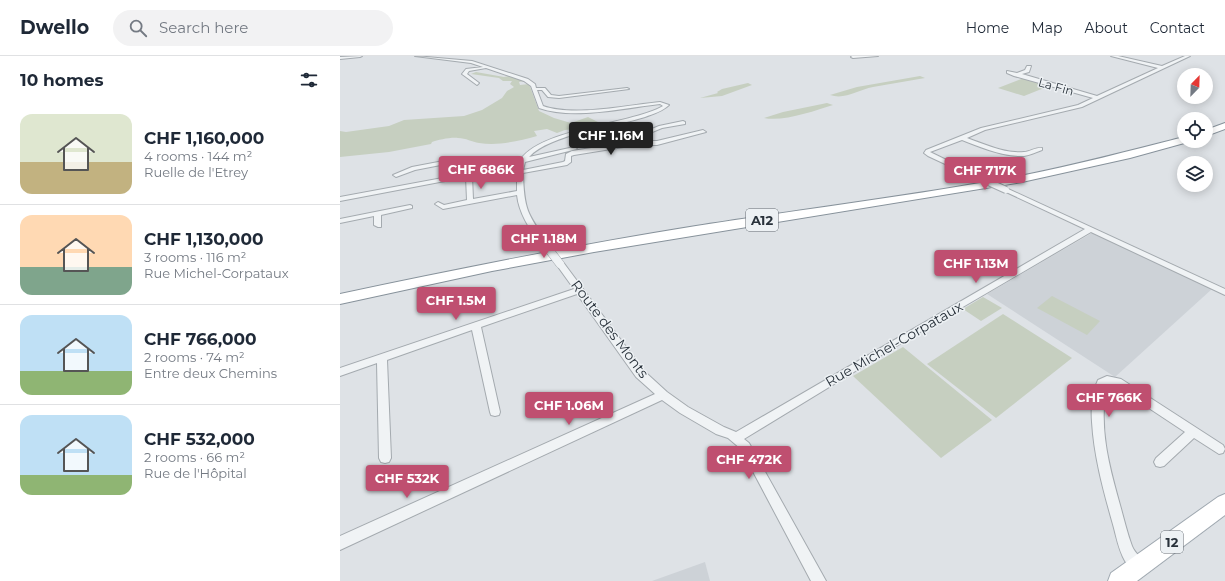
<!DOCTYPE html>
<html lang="en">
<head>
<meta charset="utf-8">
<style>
	body { margin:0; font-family:Montserrat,sans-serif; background:#f2f2f3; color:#1f2937; height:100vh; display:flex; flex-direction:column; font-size:15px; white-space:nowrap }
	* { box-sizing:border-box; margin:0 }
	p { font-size:13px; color:#747a83 }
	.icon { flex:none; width:22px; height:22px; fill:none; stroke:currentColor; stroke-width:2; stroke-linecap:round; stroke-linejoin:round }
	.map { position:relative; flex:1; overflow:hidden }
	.details { display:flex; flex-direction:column; background:#fff; width:340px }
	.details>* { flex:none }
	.needle { width:26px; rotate:23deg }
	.tools { position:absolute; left:837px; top:12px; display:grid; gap:8px }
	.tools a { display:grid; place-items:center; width:36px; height:36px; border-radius:50%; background:#fff; box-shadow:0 2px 10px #0003; font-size:20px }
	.price { position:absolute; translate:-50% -34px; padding:0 9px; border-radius:4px; background:#bf4f70; color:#fff; font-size:13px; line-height:26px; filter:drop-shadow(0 1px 2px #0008) }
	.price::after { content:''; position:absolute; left:50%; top:24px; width:12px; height:9px; margin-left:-6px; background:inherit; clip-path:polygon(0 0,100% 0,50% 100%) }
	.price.active { background:#222; color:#fff }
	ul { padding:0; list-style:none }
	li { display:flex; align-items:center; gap:12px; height:100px; padding:0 20px }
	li+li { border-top:1px solid #e0e1e3 }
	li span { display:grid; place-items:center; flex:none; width:112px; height:80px; border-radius:12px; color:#555 }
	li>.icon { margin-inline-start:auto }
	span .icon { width:48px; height:48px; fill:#fffc; stroke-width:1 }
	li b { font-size:17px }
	h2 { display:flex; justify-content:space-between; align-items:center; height:48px; padding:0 20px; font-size:17px }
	header { display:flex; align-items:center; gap:24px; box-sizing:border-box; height:56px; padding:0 20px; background:#fff; border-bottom:1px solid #e0e1e3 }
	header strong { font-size:19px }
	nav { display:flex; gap:22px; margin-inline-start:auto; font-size:14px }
	.search { width:280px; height:36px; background:#f2f2f3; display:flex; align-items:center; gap:10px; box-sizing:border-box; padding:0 14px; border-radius:22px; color:#747a83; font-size:15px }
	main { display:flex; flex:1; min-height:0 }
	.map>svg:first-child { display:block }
	.built { fill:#cdd2d7 }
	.green { fill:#c6cfc0 }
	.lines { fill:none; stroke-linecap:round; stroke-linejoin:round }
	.minor-casing { stroke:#a4aaaf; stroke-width:2 }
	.primary-casing { stroke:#9fa8b0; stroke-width:2 }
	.motorway-casing { stroke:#87929b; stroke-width:2 }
	.minor { fill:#f0f3f5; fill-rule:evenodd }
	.primary { fill:#fff; fill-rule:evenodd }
	.motorway { fill:#fff; fill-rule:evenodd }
	.minor-bridge-far1-casing { stroke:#a4aaaf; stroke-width:8; stroke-linecap:butt }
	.minor-bridge-casing { stroke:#a4aaaf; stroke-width:9; stroke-linecap:butt }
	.minor-bridge-far1 { stroke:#f0f3f5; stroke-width:6 }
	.minor-bridge { stroke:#f0f3f5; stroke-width:8 }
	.labels { text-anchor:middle; stroke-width:3; stroke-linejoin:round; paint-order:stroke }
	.far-street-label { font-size:12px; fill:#29323b; stroke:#edf1f4 }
	.shield { fill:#edf1f4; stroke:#646b72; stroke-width:1 }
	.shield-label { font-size:13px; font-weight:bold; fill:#29323b }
	.street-label { font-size:14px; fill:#29323b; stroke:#edf1f4 }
</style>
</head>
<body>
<header>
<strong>Dwello</strong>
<div class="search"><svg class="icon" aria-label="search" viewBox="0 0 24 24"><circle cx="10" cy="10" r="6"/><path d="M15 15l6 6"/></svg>Search here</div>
<nav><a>Home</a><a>Map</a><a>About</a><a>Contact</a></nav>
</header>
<main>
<section class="details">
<h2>10 homes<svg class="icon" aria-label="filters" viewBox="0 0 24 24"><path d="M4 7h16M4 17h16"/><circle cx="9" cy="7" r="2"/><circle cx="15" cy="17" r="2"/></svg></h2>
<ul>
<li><span style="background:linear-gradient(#dfe7d0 60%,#c2b280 0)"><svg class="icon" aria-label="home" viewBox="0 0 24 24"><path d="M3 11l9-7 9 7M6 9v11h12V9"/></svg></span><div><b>CHF 1,160,000</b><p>4 rooms · 144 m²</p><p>Ruelle de l'Etrey</p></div></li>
<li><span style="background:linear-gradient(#ffd9b3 65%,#7fa58c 0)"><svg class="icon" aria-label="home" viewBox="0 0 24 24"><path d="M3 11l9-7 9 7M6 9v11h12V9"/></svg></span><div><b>CHF 1,130,000</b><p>3 rooms · 116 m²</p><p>Rue Michel-Corpataux</p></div></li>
<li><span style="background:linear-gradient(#bfe0f5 70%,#8fb573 0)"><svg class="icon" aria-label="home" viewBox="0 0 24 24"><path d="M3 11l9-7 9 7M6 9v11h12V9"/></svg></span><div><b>CHF 766,000</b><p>2 rooms · 74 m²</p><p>Entre deux Chemins</p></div></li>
<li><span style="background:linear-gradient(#bfe0f5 75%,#8fb573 0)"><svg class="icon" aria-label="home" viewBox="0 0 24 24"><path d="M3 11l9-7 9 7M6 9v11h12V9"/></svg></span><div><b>CHF 532,000</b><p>2 rooms · 66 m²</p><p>Rue de l'Hôpital</p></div></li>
</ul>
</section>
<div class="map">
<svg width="885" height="525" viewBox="0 0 885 525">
	<rect width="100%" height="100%" fill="#dee2e6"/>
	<!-- built -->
	<g class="built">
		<path d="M 752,177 L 872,233 L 775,321 L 647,238 Z"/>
		<path d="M 365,506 L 370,525 L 312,525 Z"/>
	</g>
	<!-- green -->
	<g class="green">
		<path d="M 136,16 L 164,21 L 169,20 L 184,25 L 179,26 L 180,29 L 189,28 L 199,55 L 214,62 L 231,67 L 248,61 L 260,67 L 253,71 L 225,74 L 217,77 L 207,73 L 194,75 L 197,80 C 179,85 159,90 139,87 C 132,86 126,82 118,82 C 111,81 98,84 92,86 L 91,88 L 49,96 L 0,101 L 0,75 L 6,76 L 49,70 L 64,64 L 124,60 L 142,54 L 162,42 L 167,35 L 174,31 L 170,28 L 172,25 L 163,25 L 159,22 L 131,18 Z"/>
		<path d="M 580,20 L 585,22 C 568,25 550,28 533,31 C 518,34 505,44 490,39 L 517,31 Z"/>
		<path d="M 684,22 L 709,30 L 684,40 L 658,32 Z"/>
		<path d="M 408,27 L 412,29 L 382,40 L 360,42 L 378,37 L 377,36 L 382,33 Z"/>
		<path d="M 487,47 L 493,49 C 474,55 443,66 424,62 L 443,56 Z"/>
		<path d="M 712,240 L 760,265 L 747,279 L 697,252 Z"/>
		<path d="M 643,241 L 662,252 L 641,265 L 623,253 Z"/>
		<path d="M 663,258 L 732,302 L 656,362 L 587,308 Z"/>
		<path d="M 563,291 L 652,364 L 601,402 L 513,320 Z"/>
	</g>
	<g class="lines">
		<!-- minor casing -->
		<g class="minor-casing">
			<g id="minor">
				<path d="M 22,0 L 20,1 L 0,3 L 0,1 Z"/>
				<path d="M 75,0 L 132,5 L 188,23 L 195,28 L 196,32 L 205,32 L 211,39 L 219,40 L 287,32 L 289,33 L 219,42 L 208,41 L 202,34 L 197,34 L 203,50 C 234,61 288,49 320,46 L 329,49 C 323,55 313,58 305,61 C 274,71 210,78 189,101 L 234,91 L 237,93 L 185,106 L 183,114 L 223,106 L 225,105 L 226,98 L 232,95 L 296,85 L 317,85 L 363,74 L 366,76 L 317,89 L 296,89 L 234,99 L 231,100 L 231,106 L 227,109 L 183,117 C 184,153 187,158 208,187 L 204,189 L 201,189 C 190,173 179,158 177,139 L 103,153 L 95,148 L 98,146 L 104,149 L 127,144 L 126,121 L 0,145 L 0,141 L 178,108 C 193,73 290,69 323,50 L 320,48 C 285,52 233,64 199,52 L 191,30 L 184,25 L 146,12 L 129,15 L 127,18 L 139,27 L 137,29 L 122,18 L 126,13 L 143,11 L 131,7 ZM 177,112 L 177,135 L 133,143 L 132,120 Z"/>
				<path d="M 512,0 L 538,0 L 513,2 L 511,1 Z"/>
				<path d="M 771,0 L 778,0 L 822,10 L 845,0 L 850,0 L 742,51 L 645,74 L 627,82 C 644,88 665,98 684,96 C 690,96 696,91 702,92 L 702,94 C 696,96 690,99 684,100 C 663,101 640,91 622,84 L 590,96 L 635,118 L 635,120 L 631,120 L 588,100 L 584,97 L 586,94 L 641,72 L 738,49 L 753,42 L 674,20 L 667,17 L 667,15 L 677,17 L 685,14 L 687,10 L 691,10 L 689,16 L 682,18 L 757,40 L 818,12 Z"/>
				<path d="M 343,65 L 345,66 L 345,68 L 322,72 L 288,86 L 283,85 L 319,70 Z"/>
				<path d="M 114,103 L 117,105 L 116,106 L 75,114 L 56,121 L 53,119 L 72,111 Z"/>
				<path d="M 666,132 L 885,233 L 885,239 L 751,176 L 563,286 L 404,383 L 409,387 L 486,525 L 471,525 L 401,393 L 388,382 L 376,378 L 340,357 L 322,344 L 0,494 L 0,480 L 315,338 L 296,321 L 237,238 L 141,271 L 160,356 L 159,359 L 155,360 L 151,359 L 150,356 L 132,274 L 47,304 L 51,402 L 49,406 L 45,407 L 41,406 L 39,402 L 37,307 L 0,320 L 0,312 L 234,233 L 216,208 L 220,206 L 223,206 L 304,315 L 327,336 L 348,351 L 384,371 L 396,376 L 745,173 L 664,135 L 663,134 Z"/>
				<path d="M 70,149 L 72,150 L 72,152 L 41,159 L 41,171 L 38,171 L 34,169 L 34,160 L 0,167 L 0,163 Z"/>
				<path d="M 767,320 L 781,323 L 883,389 L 885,393 L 883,397 L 879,398 L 854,382 L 824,410 L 820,411 L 816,410 L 814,406 L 816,402 L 845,376 L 774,329 L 767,329 C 758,370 769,410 780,449 C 784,463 787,477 792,490 C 795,498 803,502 806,510 L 804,515 L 799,517 C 794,515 788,510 785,505 C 778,493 776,478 772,465 C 763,433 754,400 752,366 C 751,353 752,336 758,324 Z"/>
			</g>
		</g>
		<!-- primary casing -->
		<g class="primary-casing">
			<path id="primary" d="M 885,438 L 885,459 L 797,525 L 768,525 L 771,517 L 878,441 Z"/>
		</g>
		<!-- motorway casing -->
		<g class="motorway-casing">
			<g id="motorway">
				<path d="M 885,67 L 885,73 L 866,80 L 866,74 Z"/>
				<path d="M 844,81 L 844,85 L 848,85 L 848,86 L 790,102 L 682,126 L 254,196 L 152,215 L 0,248 L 0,238 C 118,213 237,189 356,170 C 464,153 573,140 680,120 C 736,109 789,95 844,81 Z"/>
			</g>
		</g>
		<!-- minor -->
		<use href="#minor" class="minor"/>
		<!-- primary -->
		<use href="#primary" class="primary"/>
		<!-- motorway -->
		<use href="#motorway" class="motorway"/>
		<!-- minor-bridge-far1 casing -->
		<g class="minor-bridge-far1-casing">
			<path id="minor-bridge-far1" d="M 633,119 L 666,134"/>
		</g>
		<!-- minor-bridge casing -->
		<g class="minor-bridge-casing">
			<path id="minor-bridge" d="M 204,187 L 220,208"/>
		</g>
		<!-- minor-bridge-far1 -->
		<use href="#minor-bridge-far1" class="minor-bridge-far1"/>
		<!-- minor-bridge -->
		<use href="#minor-bridge" class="minor-bridge"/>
	</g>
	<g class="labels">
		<!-- far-street labels -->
		<g class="far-street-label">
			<text transform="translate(716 31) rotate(16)" y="4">La Fin</text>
		</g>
		<!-- shield labels -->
		<g class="shield">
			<rect x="406" y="153" width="32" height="22" rx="3"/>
			<rect x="821" y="475" width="22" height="22" rx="3"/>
		</g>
		<g class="shield-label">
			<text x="422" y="169">A12</text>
			<text x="832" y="491">12</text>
		</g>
		<!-- street labels -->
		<g class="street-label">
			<text transform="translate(270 273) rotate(53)" y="5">Route des Monts</text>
			<text transform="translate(554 288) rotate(-30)" y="5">Rue Michel-Corpataux</text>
		</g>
	</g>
</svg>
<div class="tools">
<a><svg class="needle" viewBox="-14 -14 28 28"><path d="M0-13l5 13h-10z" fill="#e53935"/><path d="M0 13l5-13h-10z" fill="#747a83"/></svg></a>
<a><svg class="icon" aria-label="locate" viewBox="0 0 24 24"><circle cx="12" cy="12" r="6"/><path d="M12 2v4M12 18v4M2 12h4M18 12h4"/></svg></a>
<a><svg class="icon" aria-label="layers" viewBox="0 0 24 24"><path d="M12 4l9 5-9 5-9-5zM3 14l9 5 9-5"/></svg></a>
</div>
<b class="price active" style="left:271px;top:100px">CHF 1.16M</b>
<b class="price" style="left:141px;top:134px">CHF 686K</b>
<b class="price" style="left:645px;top:135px">CHF 717K</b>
<b class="price" style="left:204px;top:203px">CHF 1.18M</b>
<b class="price" style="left:636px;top:228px">CHF 1.13M</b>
<b class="price" style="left:116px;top:265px">CHF 1.5M</b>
<b class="price" style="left:769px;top:362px">CHF 766K</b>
<b class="price" style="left:229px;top:370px">CHF 1.06M</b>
<b class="price" style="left:409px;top:424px">CHF 472K</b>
<b class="price" style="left:67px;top:443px">CHF 532K</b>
</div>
</main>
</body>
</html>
